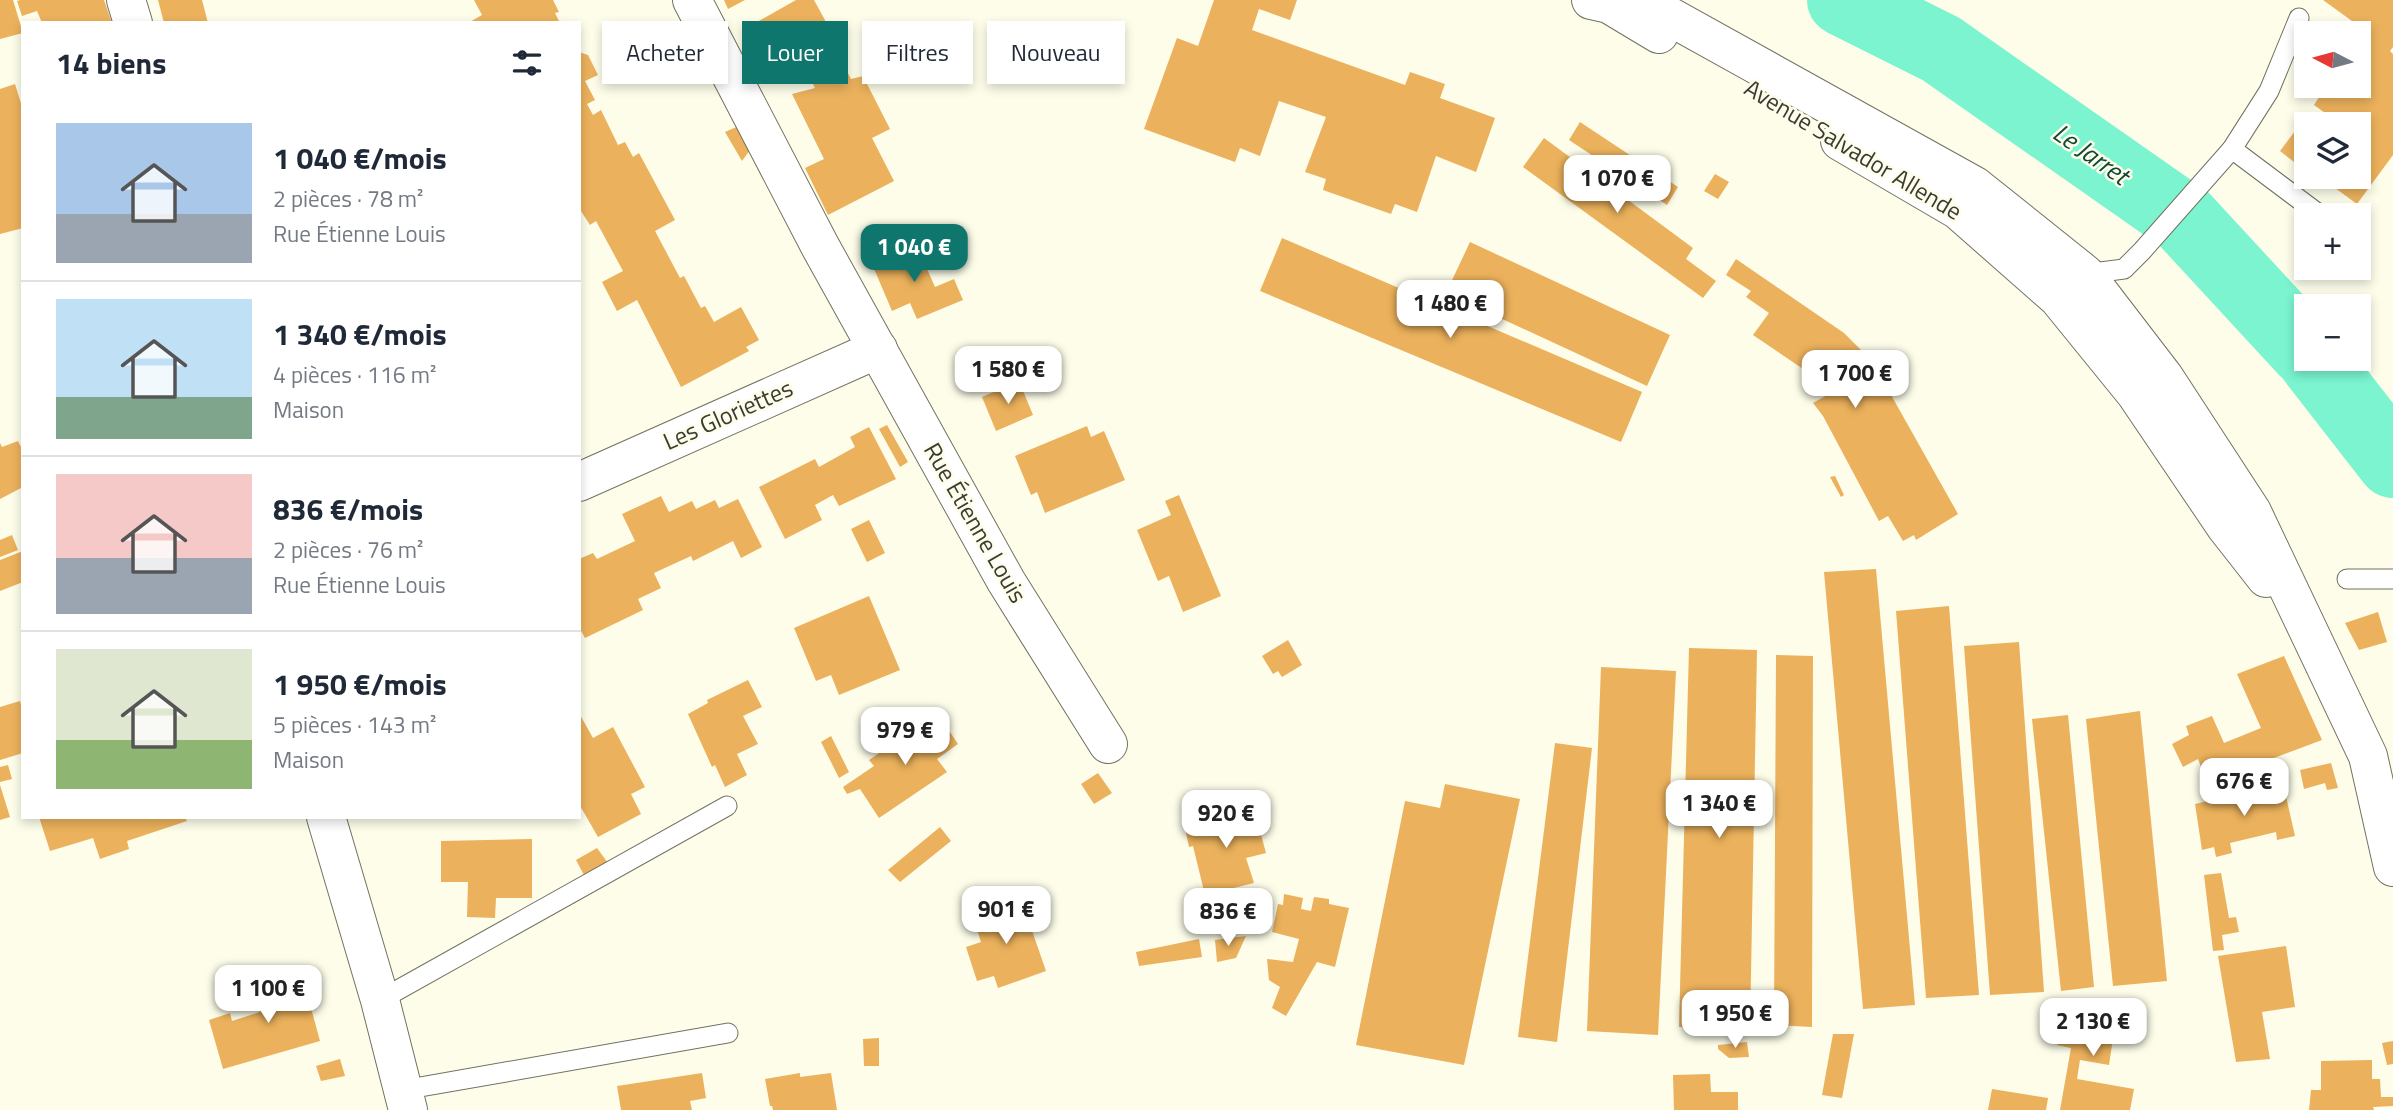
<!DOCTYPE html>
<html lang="fr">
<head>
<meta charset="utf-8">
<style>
	body { margin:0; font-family:"Titillium Web",sans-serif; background:#f6f6f7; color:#1f2937; height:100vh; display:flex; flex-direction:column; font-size:26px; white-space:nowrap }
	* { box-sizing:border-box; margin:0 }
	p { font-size:23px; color:#747a83 }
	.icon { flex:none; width:38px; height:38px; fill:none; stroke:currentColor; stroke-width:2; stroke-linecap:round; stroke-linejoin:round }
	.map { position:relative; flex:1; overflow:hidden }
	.drawer { position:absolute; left:21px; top:21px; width:560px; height:798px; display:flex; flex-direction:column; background:#fff; border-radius:0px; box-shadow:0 4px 10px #0003 }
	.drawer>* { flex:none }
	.guide { position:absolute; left:602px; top:21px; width:665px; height:63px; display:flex; gap:14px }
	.needle { width:46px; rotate:276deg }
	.controls { position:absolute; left:2294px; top:21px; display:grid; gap:14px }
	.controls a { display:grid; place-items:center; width:77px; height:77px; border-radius:0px; background:#fff; box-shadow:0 4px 10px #0003; font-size:35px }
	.price { position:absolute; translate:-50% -60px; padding:0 16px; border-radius:14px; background:#fff; color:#222; font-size:23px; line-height:46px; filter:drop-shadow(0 2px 4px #0008) }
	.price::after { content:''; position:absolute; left:50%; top:42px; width:21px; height:16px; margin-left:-10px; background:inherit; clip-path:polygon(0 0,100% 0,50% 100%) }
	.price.on { background:#0f766e; color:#fff }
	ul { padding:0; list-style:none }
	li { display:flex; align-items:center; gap:21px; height:175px; padding:0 35px }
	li+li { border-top:2px solid #e0e1e3 }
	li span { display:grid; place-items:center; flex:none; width:196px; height:140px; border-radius:0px; color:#555 }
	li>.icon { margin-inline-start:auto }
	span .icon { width:84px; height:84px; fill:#fffc; stroke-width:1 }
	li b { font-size:30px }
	h2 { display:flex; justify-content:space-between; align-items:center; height:84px; padding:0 35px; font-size:30px }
	.tag { padding:0 24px; border-radius:0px; background:#fff; box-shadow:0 4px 10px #0003; font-size:24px; line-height:63px }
	.tag.on { background:#0f766e; color:#fff }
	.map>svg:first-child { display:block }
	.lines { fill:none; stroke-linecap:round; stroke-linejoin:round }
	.river { stroke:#7bf4cf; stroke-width:72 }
	.building { fill:#ebb15c }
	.service-casing { stroke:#727261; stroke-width:21 }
	.minor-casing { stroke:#727261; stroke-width:40 }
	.secondary-casing { stroke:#727261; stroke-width:40 }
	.service { stroke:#fff; stroke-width:19 }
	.minor { stroke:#fff; stroke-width:38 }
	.secondary { stroke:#fff; stroke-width:38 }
	.labels { text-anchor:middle; stroke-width:5; stroke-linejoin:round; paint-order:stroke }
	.street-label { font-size:24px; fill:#3b3b33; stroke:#fdfdea }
	.water-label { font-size:26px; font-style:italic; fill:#114738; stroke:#fdfdea }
</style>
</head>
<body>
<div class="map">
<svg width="2393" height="1110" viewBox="0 0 2393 1110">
	<rect width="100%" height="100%" fill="#fdfdea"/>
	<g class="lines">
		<!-- river -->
		<g class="river">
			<path d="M 1843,0 L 1941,49 L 2184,219 L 2306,351"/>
			<path d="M 2313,359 L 2393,462"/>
		</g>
	</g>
	<!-- building -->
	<g class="building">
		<path d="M 0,0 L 13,0 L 23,33 L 0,39 Z"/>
		<path d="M 20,0 L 104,0 L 112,23 L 42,23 L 37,11 L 22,16 L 17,1 Z"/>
		<path d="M 158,0 L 202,0 L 208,23 L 164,23 Z"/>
		<path d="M 474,0 L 553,0 L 559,12 L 555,13 L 560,23 L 468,23 L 482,15 Z"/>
		<path d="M 724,0 L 745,0 L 728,9 Z"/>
		<path d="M 796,0 L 814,0 L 832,33 L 824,37 L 834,54 L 837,52 L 851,79 L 863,76 L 890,129 L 872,138 L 894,181 L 828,215 L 805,168 L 824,159 L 792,94 L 815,88 L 805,69 L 787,78 L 757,22 Z"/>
		<path d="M 1214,0 L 1297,0 L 1290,20 L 1259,9 L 1252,30 L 1405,85 L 1410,72 L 1445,84 L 1440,98 L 1495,118 L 1476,172 L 1436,156 L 1417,212 L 1395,204 L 1391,214 L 1323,190 L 1326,179 L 1305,172 L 1326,117 L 1279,101 L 1260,156 L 1240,148 L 1235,162 L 1144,129 L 1177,38 L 1198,46 Z"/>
		<path d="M 2323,0 L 2393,0 L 2393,47 L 2390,51 L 2393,54 L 2393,155 L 2357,204 L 2320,177 L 2359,177 L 2359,124 L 2321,124 L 2328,115 L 2314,105 L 2321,94 L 2310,86 L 2359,86 L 2359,33 L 2343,33 L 2352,21 Z"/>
		<path d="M 579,52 L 588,55 L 598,75 L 585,81 L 595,100 L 587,104 L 593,115 L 601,110 L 618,145 L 625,142 L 633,157 L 639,153 L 675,220 L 655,231 L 680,278 L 684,276 L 701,308 L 705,306 L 714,322 L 741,307 L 759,340 L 746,347 L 749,351 L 681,387 L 637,300 L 617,311 L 602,282 L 623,271 L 596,221 L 590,225 L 579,208 Z"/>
		<path d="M 15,84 L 23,110 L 23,228 L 0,234 L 0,89 Z"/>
		<path d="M 1580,122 L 1678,187 L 1667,205 L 1569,140 Z"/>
		<path d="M 741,125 L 753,146 L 742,161 L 725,132 Z"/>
		<path d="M 2298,127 L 2306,128 L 2306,167 L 2296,159 L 2294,162 L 2280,151 Z"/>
		<path d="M 1544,138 L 1693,248 L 1686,259 L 1716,281 L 1703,298 L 1523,167 Z"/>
		<path d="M 1715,174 L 1729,182 L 1718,199 L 1704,191 Z"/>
		<path d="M 1282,238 L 1642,392 L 1621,442 L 1260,291 Z"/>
		<path d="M 1470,242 L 1670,335 L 1647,386 L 1446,293 Z"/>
		<path d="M 916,244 L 935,287 L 954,279 L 963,300 L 917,319 L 910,303 L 892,311 L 872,264 Z"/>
		<path d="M 1736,259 L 1844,333 L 1867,356 L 1868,354 L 1958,514 L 1916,540 L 1914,535 L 1903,541 L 1888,516 L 1879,521 L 1823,416 L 1813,403 L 1829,394 L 1808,380 L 1812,375 L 1753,335 L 1769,313 L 1746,297 L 1751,291 L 1726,275 Z"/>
		<path d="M 1019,381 L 1033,415 L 996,431 L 982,397 Z"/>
		<path d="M 887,425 L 908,462 L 900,467 L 879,429 Z"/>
		<path d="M 1087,426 L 1091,437 L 1104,431 L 1125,480 L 1045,513 L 1037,492 L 1031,495 L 1015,456 Z"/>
		<path d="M 869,427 L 896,479 L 839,506 L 833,495 L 815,505 L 822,520 L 785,539 L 759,487 L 815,459 L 819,467 L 855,447 L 850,437 Z"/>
		<path d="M 18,441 L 23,451 L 23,487 L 0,499 L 0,443 L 2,447 Z"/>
		<path d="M 1835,476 L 1844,495 L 1841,497 L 1830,477 Z"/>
		<path d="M 1179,495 L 1221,596 L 1183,612 L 1169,576 L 1158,581 L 1137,530 L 1171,515 L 1165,501 Z"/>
		<path d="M 661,496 L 669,512 L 692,501 L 696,509 L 715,500 L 719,508 L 738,499 L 762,547 L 741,558 L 733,541 L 693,561 L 691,556 L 654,573 L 661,588 L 638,599 L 643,610 L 585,638 L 579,627 L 579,559 L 593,553 L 597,559 L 635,541 L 622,514 Z"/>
		<path d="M 869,520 L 885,553 L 867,562 L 851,529 Z"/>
		<path d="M 12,535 L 18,550 L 0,557 L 0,540 Z"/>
		<path d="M 23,551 L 23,582 L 0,591 L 0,560 Z"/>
		<path d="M 1876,569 L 1915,1005 L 1863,1009 L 1824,572 Z"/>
		<path d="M 869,596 L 900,670 L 839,695 L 831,675 L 816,681 L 794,628 Z"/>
		<path d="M 1949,606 L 1979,995 L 1926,998 L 1896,611 Z"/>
		<path d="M 2378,612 L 2387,642 L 2359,650 L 2345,623 Z"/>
		<path d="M 1288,640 L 1302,665 L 1282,677 L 1278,671 L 1273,674 L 1262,656 Z"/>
		<path d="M 2019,642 L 2044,992 L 1990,995 L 1964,646 Z"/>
		<path d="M 1689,648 L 1757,650 L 1750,1029 L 1679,1027 Z"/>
		<path d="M 1776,655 L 1813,656 L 1812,1027 L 1774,1025 Z"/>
		<path d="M 2284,656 L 2322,740 L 2207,783 L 2198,759 L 2183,767 L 2172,744 L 2189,735 L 2186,726 L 2212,716 L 2224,743 L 2261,728 L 2237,674 Z"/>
		<path d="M 1601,667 L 1676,671 L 1658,1035 L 1587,1031 Z"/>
		<path d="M 748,680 L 762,707 L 743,716 L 758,744 L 737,754 L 747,775 L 725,787 L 715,765 L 712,767 L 688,714 L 708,703 L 707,700 Z"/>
		<path d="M 20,701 L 23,711 L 23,753 L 0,760 L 0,707 Z"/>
		<path d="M 2140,711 L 2167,981 L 2113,986 L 2086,719 Z"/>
		<path d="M 579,713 L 593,738 L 613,727 L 645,787 L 631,794 L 641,814 L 598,837 L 579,804 Z"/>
		<path d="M 938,714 L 958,744 L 937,759 L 947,772 L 879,818 L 860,789 L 847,794 L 843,787 L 874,766 L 869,760 Z"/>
		<path d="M 2068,715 L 2094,987 L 2061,991 L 2032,719 Z"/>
		<path d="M 831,736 L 849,772 L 839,778 L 821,742 Z"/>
		<path d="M 1555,743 L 1592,748 L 1557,1042 L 1518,1037 Z"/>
		<path d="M 2331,763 L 2338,788 L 2327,790 L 2325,783 L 2304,789 L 2300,770 Z"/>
		<path d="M 8,765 L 12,779 L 0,782 L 0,767 Z"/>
		<path d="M 1098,773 L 1112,793 L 1094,804 L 1081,784 Z"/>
		<path d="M 2283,783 L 2295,836 L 2277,840 L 2276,832 L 2230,843 L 2232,853 L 2216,857 L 2214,847 L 2202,850 L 2195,804 Z"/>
		<path d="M 1445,784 L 1520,799 L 1464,1065 L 1356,1045 L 1405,801 L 1440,808 Z"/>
		<path d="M 0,785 L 10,817 L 0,820 Z"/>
		<path d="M 1254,809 L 1266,853 L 1246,858 L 1254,883 L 1205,895 L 1193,846 L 1189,847 L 1185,828 Z"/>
		<path d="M 39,817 L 185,817 L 187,821 L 127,841 L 129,849 L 100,859 L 93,838 L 50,851 Z"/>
		<path d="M 940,827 L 951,841 L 900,882 L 888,870 Z"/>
		<path d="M 532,839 L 532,898 L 496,898 L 495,918 L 467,917 L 468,882 L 441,882 L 441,841 Z"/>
		<path d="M 597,848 L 608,863 L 585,877 L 576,860 Z"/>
		<path d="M 2221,873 L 2229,918 L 2236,917 L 2239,932 L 2222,935 L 2224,950 L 2213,951 L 2204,875 Z"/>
		<path d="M 1284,894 L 1303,898 L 1301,909 L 1311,911 L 1314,897 L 1329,899 L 1329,904 L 1349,908 L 1335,967 L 1317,962 L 1286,1016 L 1272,1008 L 1280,987 L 1269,980 L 1267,959 L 1293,962 L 1299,939 L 1272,932 L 1278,904 L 1283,905 Z"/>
		<path d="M 1020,896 L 1046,971 L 998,988 L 994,976 L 977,981 L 966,947 L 981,942 L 974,920 Z"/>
		<path d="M 1246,936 L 1236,958 L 1217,962 L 1215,940 Z"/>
		<path d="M 1199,939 L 1202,957 L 1139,966 L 1136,952 Z"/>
		<path d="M 2286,946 L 2295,1007 L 2262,1012 L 2270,1059 L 2236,1062 L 2218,956 Z"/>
		<path d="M 302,975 L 320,1041 L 223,1069 L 209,1020 L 230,1013 L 232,1021 L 260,1012 L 253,988 Z"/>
		<path d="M 2119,1001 L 2126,1004 L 2124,1019 L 2116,1018 L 2109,1065 L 2080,1060 L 2077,1079 L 2134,1089 L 2130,1110 L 2060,1110 L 2071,1048 L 2057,1045 L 2060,1026 L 2074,1029 L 2078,1004 Z"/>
		<path d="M 1833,1034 L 1854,1034 L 1842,1098 L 1822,1095 Z"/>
		<path d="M 879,1038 L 879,1066 L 864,1066 L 863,1039 Z"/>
		<path d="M 2393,1041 L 2393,1064 L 2387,1065 L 2382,1043 Z"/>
		<path d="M 1747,1042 L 1749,1057 L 1729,1058 L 1718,1049 L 1718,1045 Z"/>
		<path d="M 340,1059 L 345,1076 L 321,1081 L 316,1066 Z"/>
		<path d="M 2372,1060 L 2372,1079 L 2380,1079 L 2381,1097 L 2393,1097 L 2393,1106 L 2373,1107 L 2374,1110 L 2309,1110 L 2311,1090 L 2321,1090 L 2321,1061 Z"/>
		<path d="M 702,1073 L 706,1098 L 690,1101 L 692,1110 L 621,1110 L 617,1086 Z"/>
		<path d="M 800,1073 L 800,1077 L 831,1073 L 837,1110 L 773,1110 L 772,1106 L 770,1106 L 765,1079 Z"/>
		<path d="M 1710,1074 L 1711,1092 L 1738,1092 L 1738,1110 L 1674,1110 L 1673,1075 Z"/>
		<path d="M 1992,1089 L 2048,1098 L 2046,1110 L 1988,1110 Z"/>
	</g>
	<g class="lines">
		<!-- service casing -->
		<g class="service-casing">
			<g id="service">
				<path d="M 2232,149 L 2320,215"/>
				<path d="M 2085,274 L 2124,269 L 2142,251 L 2232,149 L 2269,91 L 2299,18"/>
				<path d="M 2347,579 L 2393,579"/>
				<path d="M 380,1000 L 727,806"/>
				<path d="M 403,1090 L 728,1033"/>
			</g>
		</g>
		<!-- minor casing -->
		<g class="minor-casing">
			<g id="minor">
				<path d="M 126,0 L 133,23"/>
				<path d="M 692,0 L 820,246 L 1006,581 L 1108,744"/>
				<path d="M 579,482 L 878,349"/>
				<path d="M 326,817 L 380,1000 L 408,1110"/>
			</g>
		</g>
		<!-- secondary casing -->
		<g class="secondary-casing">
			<g id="secondary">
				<path d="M 1591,0 L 1609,4 L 1659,34"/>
				<path d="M 1640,0 L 1975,186 L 2085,274 L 2164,377 L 2252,512 L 2368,756 L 2393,867"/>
				<path d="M 1840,141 L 1958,210 L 2058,298 L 2136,394 L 2226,527 L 2266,578"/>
			</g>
		</g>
		<!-- service -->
		<use href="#service" class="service"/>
		<!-- minor -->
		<use href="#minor" class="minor"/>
		<!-- secondary -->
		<use href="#secondary" class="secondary"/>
	</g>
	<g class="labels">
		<!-- street labels -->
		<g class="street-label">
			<text transform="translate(1853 150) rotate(31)" y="8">Avenue Salvador Allende</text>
			<text transform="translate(728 415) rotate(-24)" y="8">Les Gloriettes</text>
			<text transform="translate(975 523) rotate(60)" y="8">Rue Étienne Louis</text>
		</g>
		<!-- water labels -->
		<g class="water-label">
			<text transform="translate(2091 154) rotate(35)" y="9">Le Jarret</text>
		</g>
	</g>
</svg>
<div class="controls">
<a><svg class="needle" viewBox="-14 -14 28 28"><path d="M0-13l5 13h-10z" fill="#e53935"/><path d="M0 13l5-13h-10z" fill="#747a83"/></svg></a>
<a><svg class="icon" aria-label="layers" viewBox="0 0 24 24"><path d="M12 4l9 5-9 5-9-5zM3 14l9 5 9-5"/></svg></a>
<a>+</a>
<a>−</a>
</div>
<b class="price" style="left:1617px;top:215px">1 070 €</b>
<b class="price on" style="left:914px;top:284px">1 040 €</b>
<b class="price" style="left:1450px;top:340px">1 480 €</b>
<b class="price" style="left:1008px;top:406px">1 580 €</b>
<b class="price" style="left:1855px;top:410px">1 700 €</b>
<b class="price" style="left:905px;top:767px">979 €</b>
<b class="price" style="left:2244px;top:818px">676 €</b>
<b class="price" style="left:1719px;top:840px">1 340 €</b>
<b class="price" style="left:1226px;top:850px">920 €</b>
<b class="price" style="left:1006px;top:946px">901 €</b>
<b class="price" style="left:1228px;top:948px">836 €</b>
<b class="price" style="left:268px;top:1025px">1 100 €</b>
<b class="price" style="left:1735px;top:1050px">1 950 €</b>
<b class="price" style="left:2093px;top:1058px">2 130 €</b>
<div class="guide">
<a class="tag">Acheter</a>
<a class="tag on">Louer</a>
<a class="tag">Filtres</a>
<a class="tag">Nouveau</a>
</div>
<section class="drawer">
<h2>14 biens<svg class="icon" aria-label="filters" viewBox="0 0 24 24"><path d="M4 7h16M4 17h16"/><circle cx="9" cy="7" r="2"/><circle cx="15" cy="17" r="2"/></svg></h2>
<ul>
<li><span style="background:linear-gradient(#a9c7e8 65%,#9aa5b1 0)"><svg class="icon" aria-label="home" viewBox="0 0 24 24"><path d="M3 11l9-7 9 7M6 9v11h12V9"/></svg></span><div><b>1 040 €/mois</b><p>2 pièces · 78 m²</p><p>Rue Étienne Louis</p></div></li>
<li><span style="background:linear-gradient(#bfe0f5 70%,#7fa58c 0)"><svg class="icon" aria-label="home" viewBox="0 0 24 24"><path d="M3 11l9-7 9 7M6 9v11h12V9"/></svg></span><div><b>1 340 €/mois</b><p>4 pièces · 116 m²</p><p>Maison</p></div></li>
<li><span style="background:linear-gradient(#f6c9c9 60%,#9aa5b1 0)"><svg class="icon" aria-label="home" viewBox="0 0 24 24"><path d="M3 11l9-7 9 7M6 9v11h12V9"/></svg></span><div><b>836 €/mois</b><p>2 pièces · 76 m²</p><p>Rue Étienne Louis</p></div></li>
<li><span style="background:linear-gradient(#dfe7d0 65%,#8fb573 0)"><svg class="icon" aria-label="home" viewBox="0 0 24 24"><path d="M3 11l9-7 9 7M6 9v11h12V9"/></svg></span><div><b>1 950 €/mois</b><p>5 pièces · 143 m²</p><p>Maison</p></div></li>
</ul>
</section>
</div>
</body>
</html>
